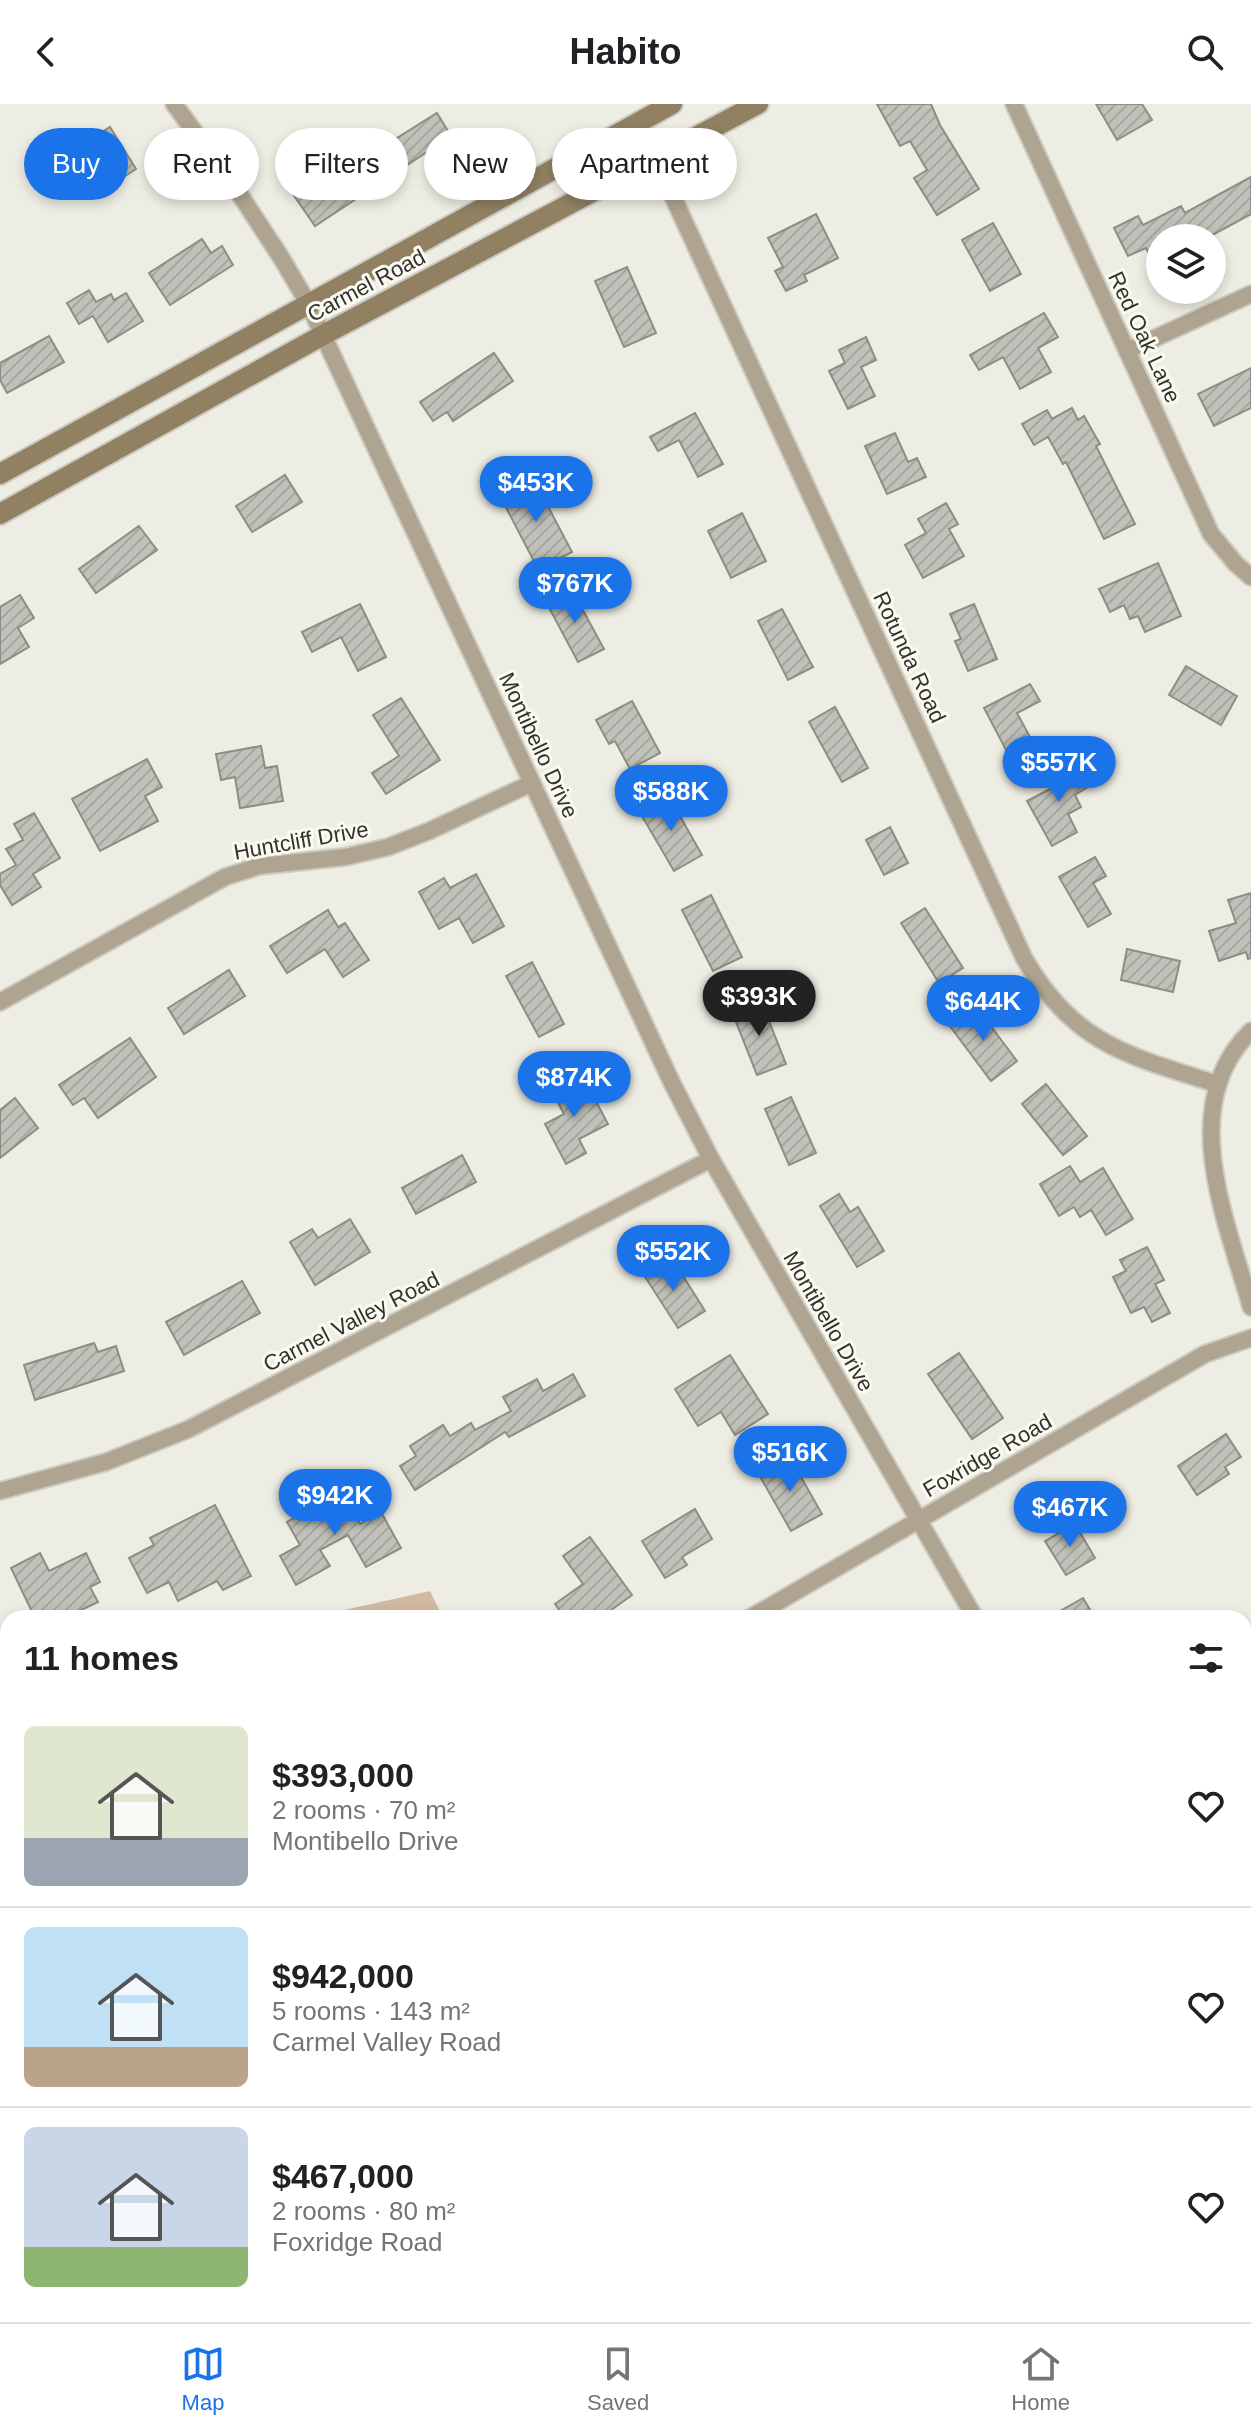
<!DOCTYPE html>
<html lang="en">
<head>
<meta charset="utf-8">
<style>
	body { margin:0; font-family:Helvetica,sans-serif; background:#f2f2f2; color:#202124; height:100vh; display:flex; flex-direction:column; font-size:30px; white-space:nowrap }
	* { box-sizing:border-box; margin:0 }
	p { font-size:26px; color:#757577 }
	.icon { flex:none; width:44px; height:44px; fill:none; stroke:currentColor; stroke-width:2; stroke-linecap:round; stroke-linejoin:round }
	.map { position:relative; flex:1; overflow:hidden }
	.sheet { position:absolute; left:0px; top:1506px; width:1252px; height:712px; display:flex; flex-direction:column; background:#fff; border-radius:24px 24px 0 0; box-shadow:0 4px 12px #0003 }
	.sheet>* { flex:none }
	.hud { position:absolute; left:24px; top:24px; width:800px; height:72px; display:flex; gap:16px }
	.controls { position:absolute; left:1146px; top:120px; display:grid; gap:16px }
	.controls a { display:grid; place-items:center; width:80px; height:80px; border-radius:50%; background:#fff; box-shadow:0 4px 12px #0003; font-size:40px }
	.price { position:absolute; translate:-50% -68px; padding:0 18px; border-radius:28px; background:#1a73e8; color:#fff; font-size:26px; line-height:52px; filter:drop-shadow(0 2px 4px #0008) }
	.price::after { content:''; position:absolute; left:50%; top:48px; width:24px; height:18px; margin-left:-12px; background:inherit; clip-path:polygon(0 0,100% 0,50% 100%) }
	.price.active { background:#222; color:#fff }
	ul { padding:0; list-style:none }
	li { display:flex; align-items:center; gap:24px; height:200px; padding:0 24px }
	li+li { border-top:2px solid #e0e0e0 }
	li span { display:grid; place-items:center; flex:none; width:224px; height:160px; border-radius:12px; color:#555 }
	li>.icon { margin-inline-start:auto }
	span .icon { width:96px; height:96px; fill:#fffc; stroke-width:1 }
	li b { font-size:34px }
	h2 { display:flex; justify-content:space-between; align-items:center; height:96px; padding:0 24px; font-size:34px }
	.pill { padding:0 28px; border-radius:36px; background:#fff; box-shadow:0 4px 12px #0003; font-size:28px; line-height:72px }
	.pill.active { background:#1a73e8; color:#fff }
	header { display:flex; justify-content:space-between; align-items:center; height:104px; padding:0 24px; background:#fff; font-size:36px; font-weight:700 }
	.dock { display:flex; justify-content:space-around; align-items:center; height:112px; border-top:2px solid #e0e0e0; background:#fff; font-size:22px; color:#757577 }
	.dock a { display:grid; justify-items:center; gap:4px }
	.dock .active { color:#1a73e8 }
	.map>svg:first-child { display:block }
	.green { fill:#d3b9a1 }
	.building { fill:url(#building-hatch); stroke:#8c8e86; stroke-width:2 }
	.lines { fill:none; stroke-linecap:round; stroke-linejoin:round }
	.street-casing { stroke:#cccbc3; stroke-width:20 }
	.secondary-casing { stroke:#cccbc3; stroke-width:24 }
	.path { stroke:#b0afa8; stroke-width:3; stroke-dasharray:6 6; stroke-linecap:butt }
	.street { stroke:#afa48f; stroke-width:16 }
	.secondary { stroke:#918162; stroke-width:20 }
	.labels { text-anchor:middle; stroke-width:6; stroke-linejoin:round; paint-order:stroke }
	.street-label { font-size:22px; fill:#32322e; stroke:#fbfaf1 }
</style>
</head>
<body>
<header><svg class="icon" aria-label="back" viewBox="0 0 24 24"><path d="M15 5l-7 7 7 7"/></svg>Habito<svg class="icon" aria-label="search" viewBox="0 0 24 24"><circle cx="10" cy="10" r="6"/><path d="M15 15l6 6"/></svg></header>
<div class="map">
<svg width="1251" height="2218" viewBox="0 0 1251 2218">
	<defs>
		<pattern id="building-hatch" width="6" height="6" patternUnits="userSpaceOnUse" patternTransform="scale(2)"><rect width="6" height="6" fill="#c0c2ba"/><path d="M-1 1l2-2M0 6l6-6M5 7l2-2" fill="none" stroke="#a5a7a0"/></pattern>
	</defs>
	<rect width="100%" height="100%" fill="#eeede4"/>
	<!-- green -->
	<g class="green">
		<path d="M 430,1487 L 443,1514 L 308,1514 Z"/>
		<path d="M 8,1580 L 8,2210 L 763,2210 L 766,2218 L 0,2218 L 0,1582 Z"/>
	</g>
	<!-- building -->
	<g class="building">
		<path d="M 877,0 L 931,0 L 940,21 L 979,85 L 937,111 L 914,74 L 927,66 L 910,37 L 900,42 Z"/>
		<path d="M 1096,0 L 1142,0 L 1152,16 L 1117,36 Z"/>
		<path d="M 437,9 L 451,32 L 315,122 L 284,77 L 304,63 L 316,81 L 362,50 L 365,54 Z"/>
		<path d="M 110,23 L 136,65 L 114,79 L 88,37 Z"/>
		<path d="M 1251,73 L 1251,110 L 1207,134 L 1160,134 L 1160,171 L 1146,144 L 1128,152 L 1114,124 L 1138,112 L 1143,121 L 1181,102 L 1185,109 Z"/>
		<path d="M 816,110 L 838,154 L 804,171 L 807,177 L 786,187 L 775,167 L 783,163 L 768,134 Z"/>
		<path d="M 993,119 L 1021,170 L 990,187 L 962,136 Z"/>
		<path d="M 202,135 L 211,149 L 222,142 L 233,161 L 170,201 L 149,169 Z"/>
		<path d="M 627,163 L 656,229 L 624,243 L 595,177 Z"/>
		<path d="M 89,186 L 96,198 L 111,190 L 114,196 L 126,189 L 143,217 L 108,238 L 93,212 L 79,220 L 67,199 Z"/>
		<path d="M 1044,209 L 1058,233 L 1038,244 L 1051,268 L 1020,285 L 1003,253 L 979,266 L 970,251 Z"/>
		<path d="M 49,232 L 64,258 L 7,289 L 0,276 L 0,259 Z"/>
		<path d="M 866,233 L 876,256 L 861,263 L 875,292 L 848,305 L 829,267 L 845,259 L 839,246 Z"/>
		<path d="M 494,249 L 513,277 L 453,317 L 447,308 L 433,317 L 420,298 Z"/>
		<path d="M 1251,264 L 1251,304 L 1214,322 L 1198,290 Z"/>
		<path d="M 1072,304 L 1078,316 L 1084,312 L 1100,340 L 1096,342 L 1135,420 L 1104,435 L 1066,358 L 1063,360 L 1048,333 L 1034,341 L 1022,320 L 1047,306 L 1052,315 Z"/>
		<path d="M 695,309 L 723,360 L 698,373 L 679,336 L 658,347 L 650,333 Z"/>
		<path d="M 895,329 L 908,358 L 917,354 L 926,373 L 887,390 L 865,342 Z"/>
		<path d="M 285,371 L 302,398 L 252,428 L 236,402 Z"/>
		<path d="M 533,374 L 572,448 L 538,465 L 500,392 Z"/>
		<path d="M 946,399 L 958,420 L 949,425 L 964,452 L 923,474 L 905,441 L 926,429 L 918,415 Z"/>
		<path d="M 742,409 L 766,457 L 731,474 L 708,427 Z"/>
		<path d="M 139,422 L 157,446 L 96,489 L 79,465 Z"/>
		<path d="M 1158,459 L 1181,512 L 1145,528 L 1138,512 L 1130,515 L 1124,501 L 1110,508 L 1099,485 Z"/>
		<path d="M 571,484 L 604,545 L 578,558 L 546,498 Z"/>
		<path d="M 20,491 L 34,514 L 18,524 L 29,543 L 0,560 L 0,503 Z"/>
		<path d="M 360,500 L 386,553 L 358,567 L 341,533 L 312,548 L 302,528 Z"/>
		<path d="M 974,500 L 997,555 L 968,567 L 955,537 L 961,535 L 950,510 Z"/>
		<path d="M 782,505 L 813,563 L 788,576 L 758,517 Z"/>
		<path d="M 1186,562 L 1237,592 L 1221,621 L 1169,591 Z"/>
		<path d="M 1030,580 L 1040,597 L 1017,609 L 1030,633 L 1006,646 L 984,604 Z"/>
		<path d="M 401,594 L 440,656 L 386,690 L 372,669 L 399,652 L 373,611 Z"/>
		<path d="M 632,597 L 660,649 L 630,665 L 615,637 L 609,640 L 596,616 Z"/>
		<path d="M 835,603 L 868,664 L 842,678 L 809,618 Z"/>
		<path d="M 261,642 L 265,664 L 277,662 L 283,697 L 240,704 L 235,673 L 221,676 L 216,650 Z"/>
		<path d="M 147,655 L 162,683 L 145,692 L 158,717 L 100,747 L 72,695 Z"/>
		<path d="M 1075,660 L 1088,683 L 1075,691 L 1081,703 L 1068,710 L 1077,728 L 1052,742 L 1027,697 L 1052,684 L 1047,675 Z"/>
		<path d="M 668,691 L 702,751 L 674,767 L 639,707 Z"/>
		<path d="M 34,709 L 60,754 L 33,770 L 41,783 L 12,801 L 0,781 L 0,770 L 16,761 L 6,745 L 23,736 L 14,720 Z"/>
		<path d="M 890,723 L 908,759 L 884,771 L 866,736 Z"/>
		<path d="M 1095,753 L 1106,772 L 1093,779 L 1111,810 L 1088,823 L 1059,773 Z"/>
		<path d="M 476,770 L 504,822 L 473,839 L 459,814 L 439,825 L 419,788 L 444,774 L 450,784 Z"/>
		<path d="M 1251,789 L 1251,854 L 1248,855 L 1246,848 L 1219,857 L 1209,827 L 1236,819 L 1228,796 Z"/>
		<path d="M 711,791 L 742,853 L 713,867 L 682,806 Z"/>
		<path d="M 925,804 L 963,864 L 939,879 L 901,819 Z"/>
		<path d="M 328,806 L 338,823 L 345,819 L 369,856 L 343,873 L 325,845 L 287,869 L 270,842 Z"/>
		<path d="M 1127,845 L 1180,857 L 1173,888 L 1121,876 Z"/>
		<path d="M 532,858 L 564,920 L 539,933 L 506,872 Z"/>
		<path d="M 229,866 L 245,892 L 184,930 L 168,904 Z"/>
		<path d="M 761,897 L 786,960 L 757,971 L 732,908 Z"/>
		<path d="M 975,901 L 1017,957 L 991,977 L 949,921 Z"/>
		<path d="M 130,934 L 156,973 L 98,1014 L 84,994 L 73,1001 L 59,981 Z"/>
		<path d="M 565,971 L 576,991 L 589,984 L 608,1020 L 579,1035 L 586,1049 L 566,1060 L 545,1020 L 564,1010 L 548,980 Z"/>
		<path d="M 1046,980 L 1087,1032 L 1063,1051 L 1022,1000 Z"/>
		<path d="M 791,993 L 816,1049 L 789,1061 L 765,1005 Z"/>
		<path d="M 15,994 L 38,1024 L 0,1054 L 0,1006 Z"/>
		<path d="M 462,1051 L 476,1078 L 416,1110 L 402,1084 Z"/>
		<path d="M 1070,1062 L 1080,1078 L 1103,1064 L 1133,1115 L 1106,1131 L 1091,1106 L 1080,1113 L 1074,1103 L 1059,1112 L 1040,1080 Z"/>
		<path d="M 839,1090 L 850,1108 L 858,1103 L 884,1147 L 857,1163 L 820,1102 Z"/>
		<path d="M 350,1115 L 370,1148 L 315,1181 L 290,1138 L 312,1125 L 318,1134 Z"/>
		<path d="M 1147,1143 L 1164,1176 L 1155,1180 L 1170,1209 L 1152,1218 L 1144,1203 L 1131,1209 L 1113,1173 L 1126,1167 L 1120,1156 Z"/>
		<path d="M 659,1153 L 675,1177 L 683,1172 L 705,1207 L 678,1224 L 640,1165 Z"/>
		<path d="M 242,1177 L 260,1209 L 184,1251 L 166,1218 Z"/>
		<path d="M 94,1239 L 98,1248 L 116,1242 L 124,1267 L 35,1296 L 24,1261 Z"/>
		<path d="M 959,1249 L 1003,1314 L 972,1335 L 928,1270 Z"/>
		<path d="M 730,1251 L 768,1310 L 735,1331 L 721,1308 L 698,1322 L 675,1285 Z"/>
		<path d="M 573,1270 L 585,1292 L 509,1333 L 505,1328 L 415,1386 L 400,1362 L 416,1352 L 410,1342 L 443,1321 L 450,1332 L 471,1319 L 475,1326 L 511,1307 L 503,1293 L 537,1275 L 543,1287 Z"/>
		<path d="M 1226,1330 L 1241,1353 L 1225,1363 L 1229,1370 L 1197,1391 L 1178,1362 Z"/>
		<path d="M 789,1352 L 822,1410 L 791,1427 L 758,1369 Z"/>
		<path d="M 342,1387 L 360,1420 L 381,1408 L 401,1444 L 366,1463 L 348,1431 L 320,1446 L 330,1462 L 296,1481 L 280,1452 L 300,1441 L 287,1418 Z"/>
		<path d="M 215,1401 L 251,1472 L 223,1486 L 217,1477 L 178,1497 L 169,1478 L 147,1489 L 129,1454 L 154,1441 L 150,1434 Z"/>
		<path d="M 695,1405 L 712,1435 L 682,1453 L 687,1461 L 665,1474 L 642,1437 Z"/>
		<path d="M 1075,1420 L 1095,1454 L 1066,1471 L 1045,1437 Z"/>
		<path d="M 590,1433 L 632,1491 L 600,1514 L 565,1514 L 555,1500 L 583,1480 L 563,1452 Z"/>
		<path d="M 40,1449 L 49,1467 L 86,1449 L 100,1478 L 90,1483 L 98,1498 L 64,1514 L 35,1514 L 11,1464 Z"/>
		<path d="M 1083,1494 L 1095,1514 L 1048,1514 Z"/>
	</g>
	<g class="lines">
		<!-- street casing -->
		<g class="street-casing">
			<g id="street">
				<path d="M 174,0 L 231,77 L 282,155 L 309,201 L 672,979 L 711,1055 L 975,1514"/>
				<path d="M 1014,0 L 1211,430 L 1236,460 L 1251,473"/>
				<path d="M 655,54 L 1024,854 C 1073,940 1129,952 1217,980"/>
				<path d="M 1127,247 L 1251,190"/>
				<path d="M 0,898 L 225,773 L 259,762 L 345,753 L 388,743 L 429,727 L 532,679"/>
				<path d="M 1251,927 C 1175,1000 1227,1118 1251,1203"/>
				<path d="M 0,1387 L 106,1358 L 189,1325 L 711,1055"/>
				<path d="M 750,1514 L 1205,1250 L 1251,1234"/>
				<path d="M 1244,1982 L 1251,1994"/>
				<path d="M 953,2210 L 956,2218"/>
			</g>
		</g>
		<!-- secondary casing -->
		<g class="secondary-casing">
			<g id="secondary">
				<path d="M 0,370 L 672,0"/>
				<path d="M 0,410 L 323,231 L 758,0"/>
			</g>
		</g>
		<!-- path -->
		<g class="path">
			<path d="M 0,1772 L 8,1774"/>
			<path d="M 0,1863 L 8,1863"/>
			<path d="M 615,2210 L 618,2218"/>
			<path d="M 266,2218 L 269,2210"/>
			<path d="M 473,2218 L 475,2210"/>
		</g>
		<!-- street -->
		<use href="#street" class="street"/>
		<!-- secondary -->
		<use href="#secondary" class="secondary"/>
	</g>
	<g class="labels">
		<!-- street labels -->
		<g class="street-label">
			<text transform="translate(366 181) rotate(-28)" y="8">Carmel Road</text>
			<text transform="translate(1145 233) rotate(65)" y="8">Red Oak Lane</text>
			<text transform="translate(910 553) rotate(65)" y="8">Rotunda Road</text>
			<text transform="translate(539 641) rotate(65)" y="8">Montibello Drive</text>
			<text transform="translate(301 736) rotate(-10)" y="8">Huntcliff Drive</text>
			<text transform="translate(351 1217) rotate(-27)" y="8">Carmel Valley Road</text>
			<text transform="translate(829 1217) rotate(60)" y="8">Montibello Drive</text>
			<text transform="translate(987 1351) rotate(-30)" y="8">Foxridge Road</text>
		</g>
	</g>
</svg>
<div class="controls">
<a><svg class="icon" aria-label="layers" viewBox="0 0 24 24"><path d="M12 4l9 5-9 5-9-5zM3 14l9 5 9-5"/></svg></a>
</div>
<b class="price" style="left:536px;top:420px">$453K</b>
<b class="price" style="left:575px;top:521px">$767K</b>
<b class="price" style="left:1059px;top:700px">$557K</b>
<b class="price" style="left:671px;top:729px">$588K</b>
<b class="price active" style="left:759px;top:934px">$393K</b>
<b class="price" style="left:983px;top:939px">$644K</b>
<b class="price" style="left:574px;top:1015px">$874K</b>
<b class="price" style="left:673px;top:1189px">$552K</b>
<b class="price" style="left:790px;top:1390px">$516K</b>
<b class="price" style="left:335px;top:1433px">$942K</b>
<b class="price" style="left:1070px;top:1445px">$467K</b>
<div class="hud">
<a class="pill active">Buy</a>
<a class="pill">Rent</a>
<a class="pill">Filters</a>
<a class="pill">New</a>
<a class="pill">Apartment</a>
</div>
<section class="sheet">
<h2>11 homes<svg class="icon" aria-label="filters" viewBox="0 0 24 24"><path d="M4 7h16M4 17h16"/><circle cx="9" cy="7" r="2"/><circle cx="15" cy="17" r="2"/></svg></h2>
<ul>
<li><span style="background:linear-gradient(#dfe7d0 70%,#9aa5b1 0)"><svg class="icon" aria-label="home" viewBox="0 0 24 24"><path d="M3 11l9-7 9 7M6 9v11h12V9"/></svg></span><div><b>$393,000</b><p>2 rooms · 70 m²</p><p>Montibello Drive</p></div><svg class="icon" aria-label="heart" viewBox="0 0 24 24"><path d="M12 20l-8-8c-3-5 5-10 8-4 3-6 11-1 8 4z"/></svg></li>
<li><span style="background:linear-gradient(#bfe0f5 75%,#b9a48a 0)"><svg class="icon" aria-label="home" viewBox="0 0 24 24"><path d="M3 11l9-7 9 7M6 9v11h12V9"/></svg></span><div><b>$942,000</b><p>5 rooms · 143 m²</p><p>Carmel Valley Road</p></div><svg class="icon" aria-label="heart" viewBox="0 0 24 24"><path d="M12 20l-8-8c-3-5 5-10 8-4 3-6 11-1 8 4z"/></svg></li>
<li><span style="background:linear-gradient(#c9d6e8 75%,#8fb573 0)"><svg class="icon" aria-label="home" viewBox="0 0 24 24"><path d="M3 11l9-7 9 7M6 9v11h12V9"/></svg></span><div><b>$467,000</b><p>2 rooms · 80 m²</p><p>Foxridge Road</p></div><svg class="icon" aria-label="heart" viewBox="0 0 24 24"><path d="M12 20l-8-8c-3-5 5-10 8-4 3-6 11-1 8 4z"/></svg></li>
</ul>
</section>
</div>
<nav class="dock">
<a class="active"><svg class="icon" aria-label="map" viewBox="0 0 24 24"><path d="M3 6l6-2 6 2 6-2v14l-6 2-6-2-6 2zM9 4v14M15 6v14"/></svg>Map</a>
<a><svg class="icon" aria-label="saved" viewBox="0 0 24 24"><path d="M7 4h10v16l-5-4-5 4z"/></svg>Saved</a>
<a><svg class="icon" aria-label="home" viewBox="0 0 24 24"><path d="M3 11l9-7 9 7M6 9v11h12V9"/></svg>Home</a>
</nav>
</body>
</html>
